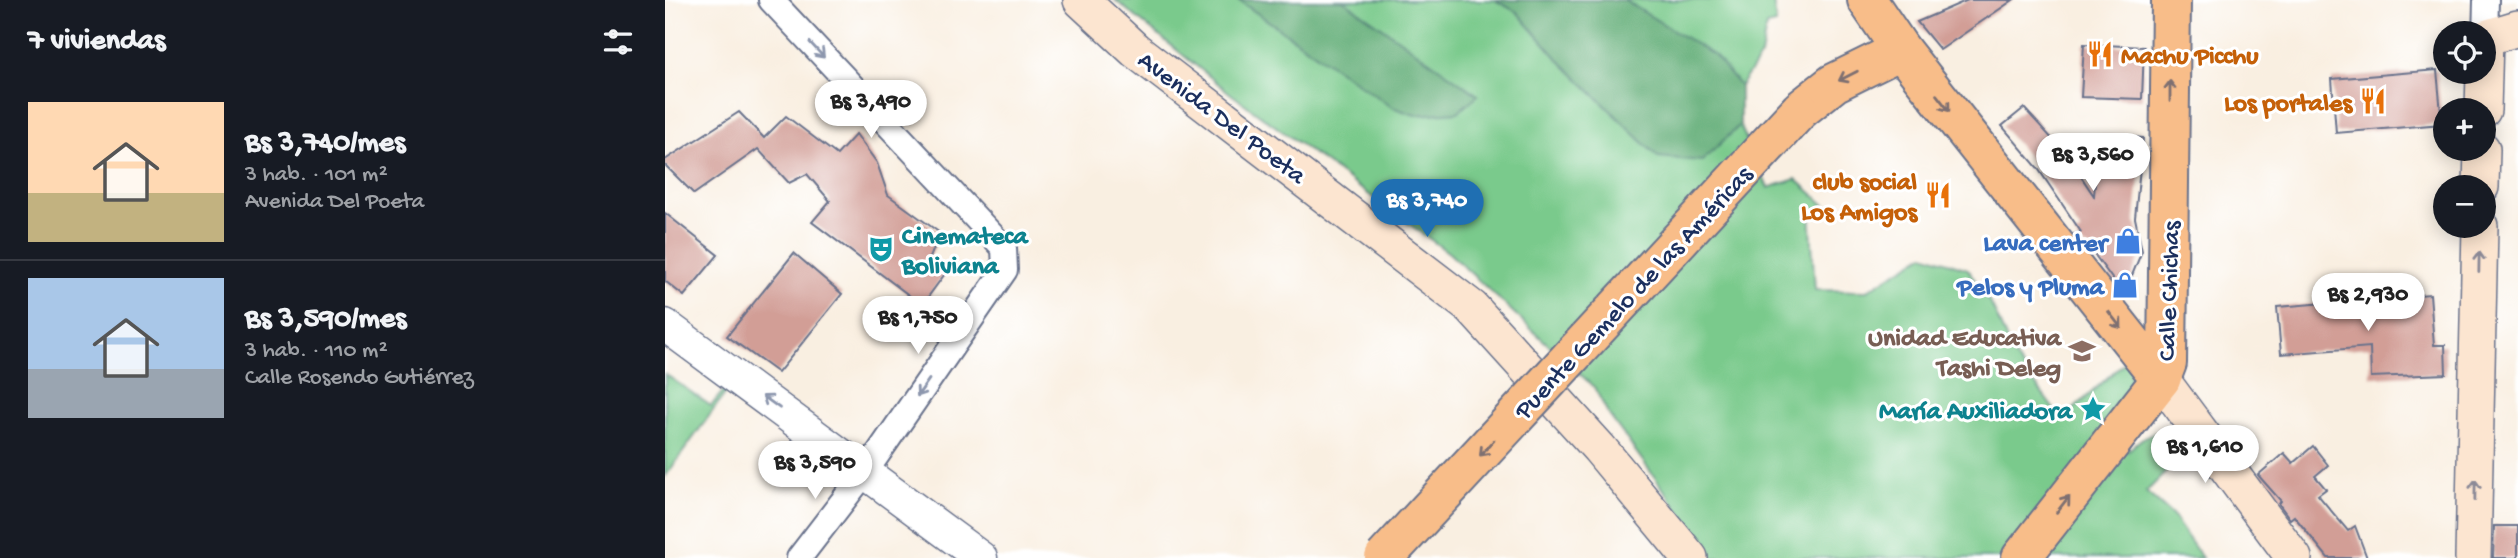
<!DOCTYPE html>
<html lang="es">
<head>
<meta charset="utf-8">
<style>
	body { margin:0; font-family:"Gochi Hand",sans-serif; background:#242831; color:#f1f3f6; height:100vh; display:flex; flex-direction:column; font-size:26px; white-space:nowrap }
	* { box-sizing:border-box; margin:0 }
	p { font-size:23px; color:#9ea1a6 }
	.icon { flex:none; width:38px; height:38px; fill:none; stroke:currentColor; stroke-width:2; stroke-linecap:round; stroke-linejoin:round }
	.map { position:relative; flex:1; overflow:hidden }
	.details { display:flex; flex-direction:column; background:#171b24; width:665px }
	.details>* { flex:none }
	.tools { position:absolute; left:1768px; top:21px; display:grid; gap:14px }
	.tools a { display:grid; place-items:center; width:63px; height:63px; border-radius:50%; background:#171b24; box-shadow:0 4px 18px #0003; font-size:35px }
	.price { position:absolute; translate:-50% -60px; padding:0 16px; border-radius:24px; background:#fff; color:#222; font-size:23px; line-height:46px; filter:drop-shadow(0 2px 4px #0008) }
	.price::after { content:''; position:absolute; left:50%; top:42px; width:21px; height:16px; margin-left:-10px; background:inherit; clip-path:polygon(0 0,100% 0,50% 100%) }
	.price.current { background:#1f6fb2; color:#fff }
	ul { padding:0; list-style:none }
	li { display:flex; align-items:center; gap:21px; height:175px; padding:0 28px }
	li+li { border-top:2px solid #363941 }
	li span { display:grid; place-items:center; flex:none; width:196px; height:140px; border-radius:0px; color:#555 }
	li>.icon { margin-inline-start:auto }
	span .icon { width:84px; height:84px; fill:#fffc; stroke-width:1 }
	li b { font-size:30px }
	h2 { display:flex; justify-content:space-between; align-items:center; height:84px; padding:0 28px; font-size:30px }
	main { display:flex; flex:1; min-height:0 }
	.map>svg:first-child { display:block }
	.green { fill:#7aca8c; stroke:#4a7c75; stroke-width:2 }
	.forest { fill:#63ae78; stroke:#3f6e6b; stroke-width:2 }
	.building { fill:#d29e96 }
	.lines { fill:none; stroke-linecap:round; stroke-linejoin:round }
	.minor-casing { stroke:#69728c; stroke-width:28 }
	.tertiary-casing { stroke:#69728c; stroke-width:35 }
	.secondary-casing { stroke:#69728c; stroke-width:38 }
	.primary-casing { stroke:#69728c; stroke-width:42 }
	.minor { stroke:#fff; stroke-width:24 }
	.tertiary { stroke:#fff; stroke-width:32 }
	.secondary { stroke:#fce5d0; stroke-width:35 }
	.primary { stroke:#f8bd89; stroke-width:38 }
	.primary-bridge-casing { stroke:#69728c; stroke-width:42; stroke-linecap:butt }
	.primary-bridge { stroke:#f8bd89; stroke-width:38 }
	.oneway { stroke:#8d97ae }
	.oneway2 { stroke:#7e6f71 }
	.oneway3 { stroke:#8c8a97 }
	.labels { text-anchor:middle; stroke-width:6; stroke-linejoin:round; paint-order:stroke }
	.food-label { font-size:26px; font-weight:bold; fill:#c56008; stroke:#fff; text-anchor:end }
	.street-label { font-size:26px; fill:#1b2f5e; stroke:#fff }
	.culture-label { font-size:26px; font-weight:bold; fill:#0d838f; stroke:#fff; text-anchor:start }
	.shop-label { font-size:26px; font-weight:bold; fill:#366cbe; stroke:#fff; text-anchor:end }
	.education-label { font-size:26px; font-weight:bold; fill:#785e54; stroke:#fff; text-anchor:end }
</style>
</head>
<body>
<main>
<section class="details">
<h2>7 viviendas<svg class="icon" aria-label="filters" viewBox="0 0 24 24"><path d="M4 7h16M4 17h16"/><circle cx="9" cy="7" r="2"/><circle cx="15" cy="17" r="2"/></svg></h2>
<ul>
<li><span style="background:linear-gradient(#ffd9b3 65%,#c2b280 0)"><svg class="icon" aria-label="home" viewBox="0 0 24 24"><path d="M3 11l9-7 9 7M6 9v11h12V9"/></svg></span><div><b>Bs 3,740/mes</b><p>3 hab. · 101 m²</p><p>Avenida Del Poeta</p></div></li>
<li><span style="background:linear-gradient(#a9c7e8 65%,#9aa5b1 0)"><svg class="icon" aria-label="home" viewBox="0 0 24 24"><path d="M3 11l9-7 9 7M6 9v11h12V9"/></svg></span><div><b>Bs 3,590/mes</b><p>3 hab. · 110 m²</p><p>Calle Rosendo Gutiérrez</p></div></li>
</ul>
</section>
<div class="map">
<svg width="1853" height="558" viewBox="0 0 1853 558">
	<rect width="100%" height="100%" fill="#fff"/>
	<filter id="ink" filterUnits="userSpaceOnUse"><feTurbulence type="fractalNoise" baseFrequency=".0143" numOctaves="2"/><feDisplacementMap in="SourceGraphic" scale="14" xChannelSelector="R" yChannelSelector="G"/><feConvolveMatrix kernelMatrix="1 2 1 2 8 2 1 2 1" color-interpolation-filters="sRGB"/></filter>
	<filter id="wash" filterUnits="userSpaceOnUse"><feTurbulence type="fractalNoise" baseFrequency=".00686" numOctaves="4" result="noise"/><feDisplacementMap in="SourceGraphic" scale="28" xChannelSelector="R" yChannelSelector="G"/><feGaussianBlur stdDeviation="1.57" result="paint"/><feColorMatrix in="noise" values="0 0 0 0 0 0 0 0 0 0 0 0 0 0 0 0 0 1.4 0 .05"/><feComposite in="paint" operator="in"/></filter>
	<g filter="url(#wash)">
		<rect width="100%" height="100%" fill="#f9efe1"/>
		<!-- green -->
		<g class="green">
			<path d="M 450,0 L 1108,0 L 1111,24 L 1101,26 L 1096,56 L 1075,86 L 1075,125 L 1103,188 L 1131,179 L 1161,206 L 1145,211 L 1150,290 L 1201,291 L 1260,254 L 1303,269 L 1328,308 L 1347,353 L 1397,420 L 1468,354 L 1463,395 L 1463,451 C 1488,426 1497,428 1525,448 L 1481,492 L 1507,515 L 1537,558 L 1049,558 L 944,415 L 929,387 L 784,253 L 566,94 Z"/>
			<path d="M 0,374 L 46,406 L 60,389 L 62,391 L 0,477 Z"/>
		</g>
		<!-- forest -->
		<g class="forest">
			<path d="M 573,0 L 678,0 L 813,95 L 793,112 L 750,115 L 727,107 Z"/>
			<path d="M 830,0 L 959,0 L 1050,56 L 1075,86 L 1075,125 L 1037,161 L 993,157 L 894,60 L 852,12 Z"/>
		</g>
		<g id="blocks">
			<!-- building -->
			<g class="building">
				<path d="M 1303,0 L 1348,0 L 1275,50 L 1252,22 Z"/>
				<path d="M 1419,44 L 1479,47 L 1477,99 L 1416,97 Z"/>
				<path d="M 1772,70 L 1777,124 L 1671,133 L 1667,79 Z"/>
				<path d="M 1359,108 L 1401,154 L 1429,196 L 1434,135 L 1478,138 L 1470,218 L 1477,251 L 1459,295 L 1424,247 L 1419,247 L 1409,234 L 1416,232 L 1372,167 L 1337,126 Z"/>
				<path d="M 74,112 L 99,138 L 121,116 L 172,155 L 191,134 L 212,163 L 223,195 L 275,233 L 265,258 L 282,271 L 257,305 L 147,222 L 165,201 L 142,174 L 124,183 L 93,149 L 29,194 L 0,165 L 0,160 Z"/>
				<path d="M 0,213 L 53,255 L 19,296 L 0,281 Z"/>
				<path d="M 129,253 L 177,294 L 113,373 L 62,336 Z"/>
				<path d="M 1765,294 L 1769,345 L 1780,345 L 1781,374 L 1706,377 L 1705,347 L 1616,354 L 1612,307 Z"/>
				<path d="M 1648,446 L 1663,465 L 1650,476 L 1661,489 L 1653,495 L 1683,531 L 1690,526 L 1702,558 L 1663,558 L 1629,516 L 1625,519 L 1614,504 L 1616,501 L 1593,475 L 1619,453 L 1628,463 Z"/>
				<path d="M 1829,526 L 1853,526 L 1853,558 L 1828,558 Z"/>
			</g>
		</g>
	</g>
	<g filter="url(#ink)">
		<use href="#blocks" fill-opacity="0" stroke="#69728c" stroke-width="2"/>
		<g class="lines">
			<!-- minor casing -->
			<g class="minor-casing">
				<g id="minor">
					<path d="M 106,0 L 339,248 L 340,270 L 201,471 L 134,558"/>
					<path d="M 1820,38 L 1821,0"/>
				</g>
			</g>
			<!-- tertiary casing -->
			<g class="tertiary-casing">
				<path id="tertiary" d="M 0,325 L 316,558"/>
			</g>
			<!-- secondary casing -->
			<g class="secondary-casing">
				<g id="secondary">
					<path d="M 416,0 L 470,50 L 807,308 L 934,448 L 1025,558"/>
					<path d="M 1818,110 L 1820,38 L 1853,28"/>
					<path d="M 1816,187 L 1817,149"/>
					<path d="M 1496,379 L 1629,558"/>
					<path d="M 1808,558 L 1815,226"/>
				</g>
			</g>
			<!-- primary casing -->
			<g class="primary-casing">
				<g id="primary">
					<path d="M 1202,0 L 1236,50 L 1496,379"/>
					<path d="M 1135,110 L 1169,83 L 1236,50"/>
					<path d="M 1356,558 L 1496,379 L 1502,363 L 1506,0"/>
				</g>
			</g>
			<!-- minor -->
			<use href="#minor" class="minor"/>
			<!-- tertiary -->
			<use href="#tertiary" class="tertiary"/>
			<!-- secondary -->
			<use href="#secondary" class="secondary"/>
			<!-- primary -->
			<use href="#primary" class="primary"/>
			<!-- primary-bridge casing -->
			<g class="primary-bridge-casing">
				<path id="primary-bridge" d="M 719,558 L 1135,110"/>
			</g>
			<!-- primary-bridge -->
			<use href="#primary-bridge" class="primary-bridge"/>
		</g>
		<!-- one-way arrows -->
		<defs><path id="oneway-shaft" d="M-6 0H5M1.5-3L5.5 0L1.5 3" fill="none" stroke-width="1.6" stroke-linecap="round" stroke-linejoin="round" transform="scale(1.75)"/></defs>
		<g class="oneway">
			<use href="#oneway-shaft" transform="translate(152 50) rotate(47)"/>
			<use href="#oneway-shaft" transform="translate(258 388) rotate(125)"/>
			<use href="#oneway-shaft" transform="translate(106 402) rotate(-144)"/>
		</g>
		<g class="oneway2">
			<use href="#oneway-shaft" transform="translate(1183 76) rotate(153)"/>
			<use href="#oneway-shaft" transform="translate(1505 91) rotate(-90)"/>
			<use href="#oneway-shaft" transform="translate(1278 103) rotate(52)"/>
			<use href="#oneway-shaft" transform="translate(1450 320) rotate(52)"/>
			<use href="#oneway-shaft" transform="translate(822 448) rotate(133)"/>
			<use href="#oneway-shaft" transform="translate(1398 504) rotate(-52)"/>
		</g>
		<g class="oneway3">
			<use href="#oneway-shaft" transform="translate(1814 262) rotate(-89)"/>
			<use href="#oneway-shaft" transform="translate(1810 490) rotate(-89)"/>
		</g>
	</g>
	<!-- icons -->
	<defs>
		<g id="restaurant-bare" transform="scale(2.1)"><path d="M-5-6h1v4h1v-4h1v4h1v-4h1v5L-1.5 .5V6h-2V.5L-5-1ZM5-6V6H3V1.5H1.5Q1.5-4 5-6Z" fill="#e8710a" stroke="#fff" stroke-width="2.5" paint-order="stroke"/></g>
		<g id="shop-bare" transform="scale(2.1)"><path d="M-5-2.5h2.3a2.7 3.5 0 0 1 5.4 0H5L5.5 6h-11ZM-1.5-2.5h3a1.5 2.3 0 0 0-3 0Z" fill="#3f7fe0" stroke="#fff" stroke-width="2.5" paint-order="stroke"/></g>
		<g id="theatre-bare" transform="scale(2.1)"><path d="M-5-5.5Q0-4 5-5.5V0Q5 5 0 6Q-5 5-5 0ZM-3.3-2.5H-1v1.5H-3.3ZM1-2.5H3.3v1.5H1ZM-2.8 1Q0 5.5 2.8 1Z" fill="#0f9aa8" stroke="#fff" stroke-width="2.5" paint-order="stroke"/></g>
		<g id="school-bare" transform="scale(2.1)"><path d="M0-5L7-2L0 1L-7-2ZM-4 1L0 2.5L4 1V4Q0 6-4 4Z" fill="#8d6e63" stroke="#fff" stroke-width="2.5" paint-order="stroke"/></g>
		<g id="sight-bare" transform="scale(2.1)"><path d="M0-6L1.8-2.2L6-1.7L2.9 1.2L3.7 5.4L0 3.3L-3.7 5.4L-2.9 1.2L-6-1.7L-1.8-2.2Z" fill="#0f9aa8" stroke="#fff" stroke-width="2.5" paint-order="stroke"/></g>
	</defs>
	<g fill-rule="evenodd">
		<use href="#restaurant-bare" x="1435" y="54"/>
		<use href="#restaurant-bare" x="1708" y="101"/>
		<use href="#restaurant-bare" x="1273" y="195"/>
		<use href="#shop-bare" x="1463" y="241"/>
		<use href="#theatre-bare" x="216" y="249"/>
		<use href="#shop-bare" x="1460" y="285"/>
		<use href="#school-bare" x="1417" y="351"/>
		<use href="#sight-bare" x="1428" y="409"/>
	</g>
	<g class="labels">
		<!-- food labels -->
		<g class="food-label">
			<text x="1456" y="63" text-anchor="start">Machu Picchu</text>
			<text x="1687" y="110">Los portales</text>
			<text x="1252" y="189">club social<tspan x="1252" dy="30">Los Amigos</tspan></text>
		</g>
		<!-- street labels -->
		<g class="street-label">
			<text transform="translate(558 116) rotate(37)" y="9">Avenida Del Poeta</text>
			<text transform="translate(967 291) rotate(-47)" y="9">Puente Gemelo de las Américas</text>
			<text transform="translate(1502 291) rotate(-88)" y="9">Calle Chichas</text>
		</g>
		<!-- culture labels -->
		<g class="culture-label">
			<text x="237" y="243">Cinemateca<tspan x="237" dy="30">Boliviana</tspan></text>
			<text x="1407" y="418" text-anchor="end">María Auxiliadora</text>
		</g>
		<!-- shop labels -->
		<g class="shop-label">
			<text x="1442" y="250">Lava center</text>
			<text x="1439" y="294">Pelos y Pluma</text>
		</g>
		<!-- education labels -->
		<g class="education-label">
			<text x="1396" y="345">Unidad Educativa<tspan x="1396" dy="30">Tashi Deleg</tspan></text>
		</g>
	</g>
</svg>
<div class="tools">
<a><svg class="icon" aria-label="locate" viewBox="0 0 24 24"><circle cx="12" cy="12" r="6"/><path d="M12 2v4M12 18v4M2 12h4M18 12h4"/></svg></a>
<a>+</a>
<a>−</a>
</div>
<b class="price" style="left:206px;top:140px">Bs 3,490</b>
<b class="price" style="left:1428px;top:193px">Bs 3,560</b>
<b class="price current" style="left:762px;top:239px">Bs 3,740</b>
<b class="price" style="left:1703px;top:333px">Bs 2,930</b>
<b class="price" style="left:253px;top:356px">Bs 1,750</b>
<b class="price" style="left:1540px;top:485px">Bs 1,610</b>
<b class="price" style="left:150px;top:501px">Bs 3,590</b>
</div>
</main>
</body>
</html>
